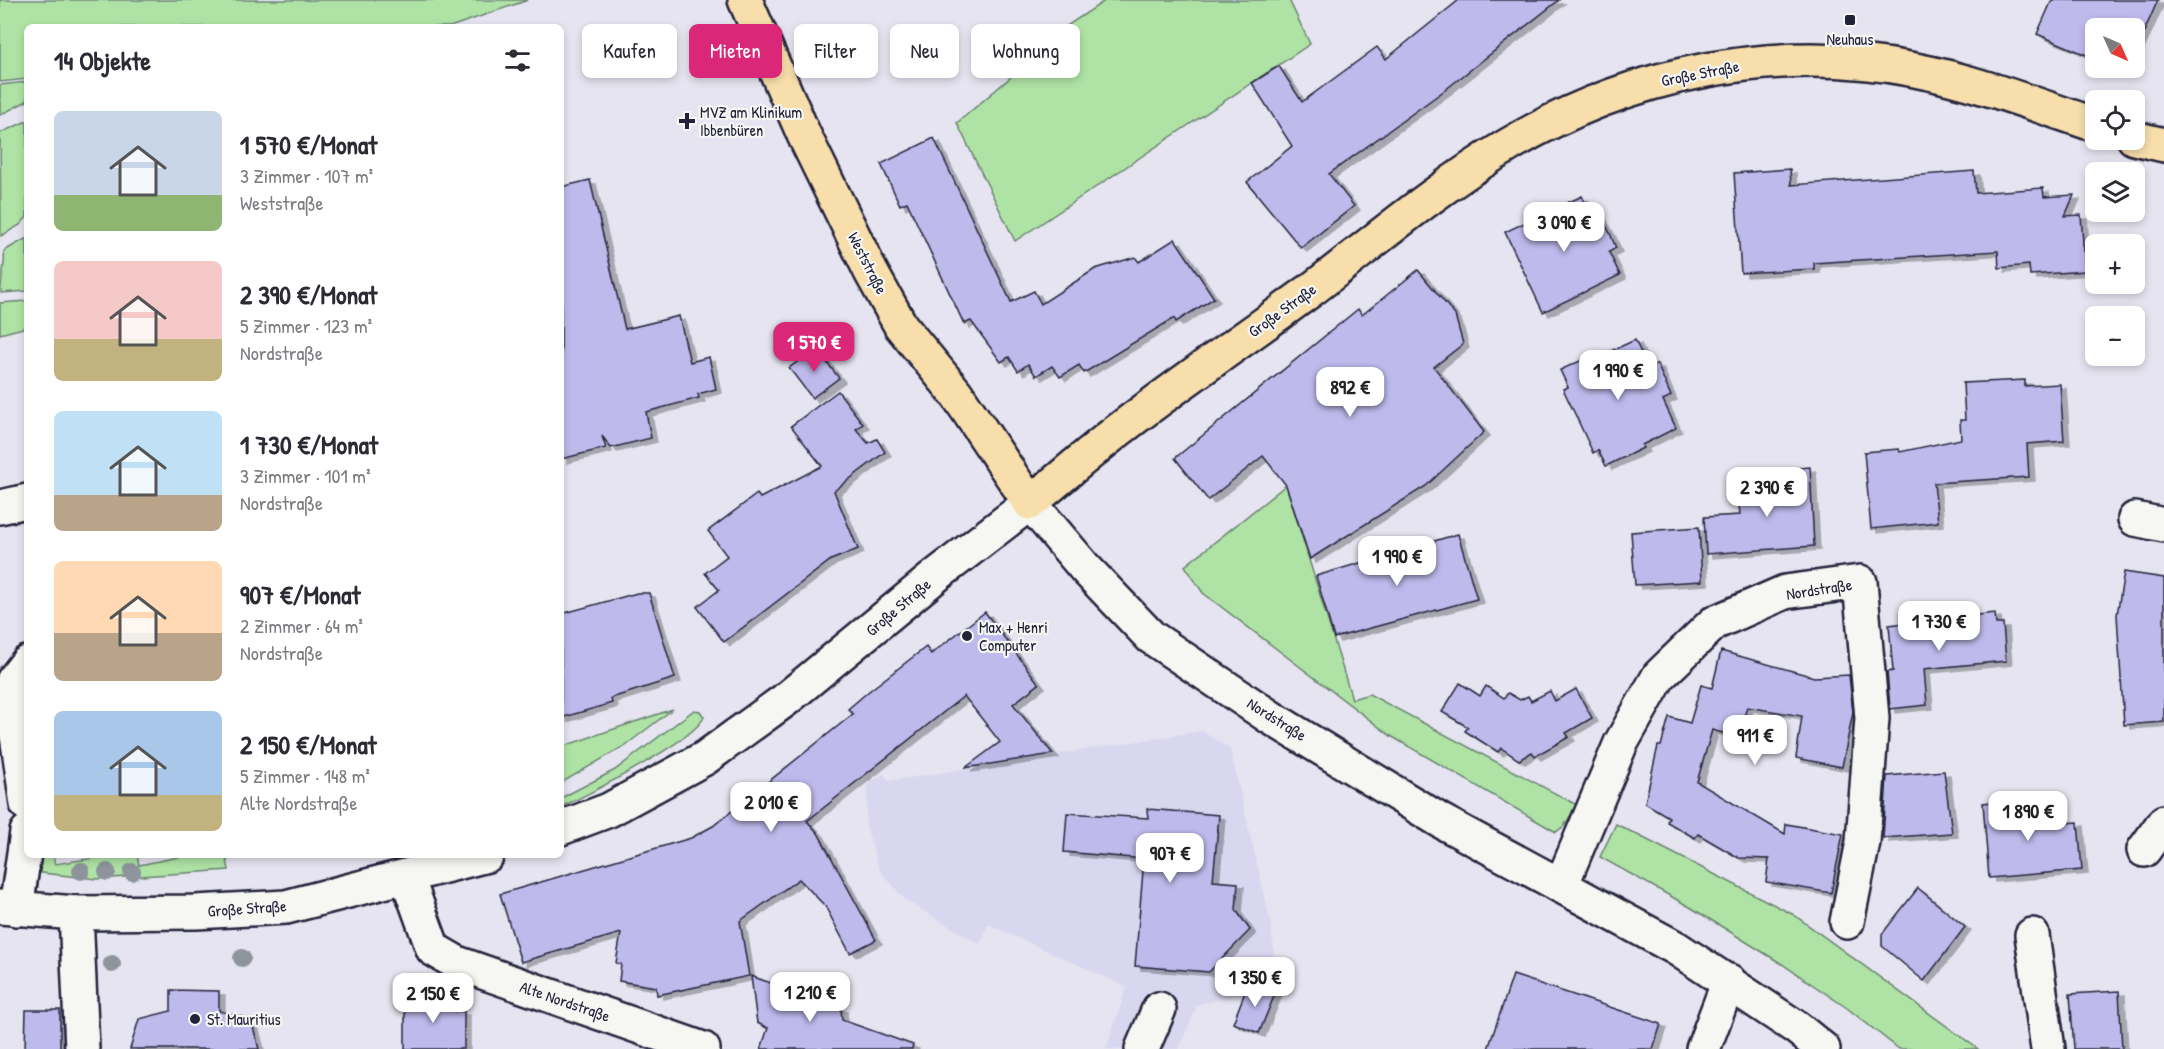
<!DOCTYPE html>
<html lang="de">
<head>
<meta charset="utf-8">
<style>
	body { margin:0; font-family:"Patrick Hand",sans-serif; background:#f2f2f3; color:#2b2b33; height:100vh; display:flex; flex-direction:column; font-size:22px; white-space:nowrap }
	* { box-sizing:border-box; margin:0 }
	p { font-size:20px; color:#7c7c81 }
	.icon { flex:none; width:33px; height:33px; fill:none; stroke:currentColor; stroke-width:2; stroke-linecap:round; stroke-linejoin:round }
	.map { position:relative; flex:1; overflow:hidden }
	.details { position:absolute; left:24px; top:24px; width:540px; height:834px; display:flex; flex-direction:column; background:#fff; border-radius:9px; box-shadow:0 3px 9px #0003 }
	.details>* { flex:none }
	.guide { position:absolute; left:582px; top:24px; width:570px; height:54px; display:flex; gap:12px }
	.needle { width:39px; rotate:135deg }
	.controls { position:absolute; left:2085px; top:18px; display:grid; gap:12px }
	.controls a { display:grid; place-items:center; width:60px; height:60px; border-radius:9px; background:#fff; box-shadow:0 3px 9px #0003; font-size:30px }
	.price { position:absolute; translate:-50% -51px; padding:0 14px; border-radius:12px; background:#fff; color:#222; font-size:20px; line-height:39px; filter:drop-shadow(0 2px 3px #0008) }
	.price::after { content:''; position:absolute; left:50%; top:36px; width:18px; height:14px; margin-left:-9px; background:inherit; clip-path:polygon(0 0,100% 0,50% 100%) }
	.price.current { background:#db2777; color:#fff }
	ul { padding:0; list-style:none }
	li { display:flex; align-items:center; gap:18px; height:150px; padding:0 30px }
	li span { display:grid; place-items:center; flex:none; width:168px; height:120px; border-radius:9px; color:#555 }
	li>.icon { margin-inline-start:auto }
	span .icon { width:72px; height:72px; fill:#fffc; stroke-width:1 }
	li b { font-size:26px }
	h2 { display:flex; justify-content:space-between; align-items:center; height:72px; padding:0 30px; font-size:26px }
	.pill { padding:0 21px; border-radius:9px; background:#fff; box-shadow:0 3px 9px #0003; font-size:21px; line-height:54px }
	.pill.current { background:#db2777; color:#fff }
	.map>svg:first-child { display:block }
	.built { fill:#d9d7ef }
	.green { fill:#afe3a5; stroke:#688270; stroke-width:1.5 }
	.building { fill:#bebaec; stroke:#22223b; stroke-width:1.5; filter:url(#shadow) }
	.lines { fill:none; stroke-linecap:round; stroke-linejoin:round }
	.minor-casing { stroke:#22223b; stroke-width:38 }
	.major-casing { stroke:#22223b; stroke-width:38 }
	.minor { stroke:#f6f6f2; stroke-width:33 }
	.major { stroke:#f8deab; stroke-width:33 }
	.tree { fill:#8d949b }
	.poi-dot { fill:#22223b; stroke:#f6f6f2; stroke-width:2 }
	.labels { text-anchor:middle; stroke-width:4.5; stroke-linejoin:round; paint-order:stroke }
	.poi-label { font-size:16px; fill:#22223b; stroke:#f6f6f2; text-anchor:start }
	.street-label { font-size:16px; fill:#22223b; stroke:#f6f6f2 }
</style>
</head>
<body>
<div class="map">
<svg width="2164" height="1049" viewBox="0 0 2164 1049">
	<defs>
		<filter id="shadow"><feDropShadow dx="6" dy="4" stdDeviation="0" flood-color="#0004"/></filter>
	</defs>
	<rect width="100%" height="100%" fill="#e5e4f0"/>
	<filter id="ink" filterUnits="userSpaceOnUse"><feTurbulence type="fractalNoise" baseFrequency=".0167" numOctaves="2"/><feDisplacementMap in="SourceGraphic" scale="12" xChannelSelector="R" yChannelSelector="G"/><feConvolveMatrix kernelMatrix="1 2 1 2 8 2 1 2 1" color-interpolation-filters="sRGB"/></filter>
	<g filter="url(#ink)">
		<!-- built -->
		<path class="built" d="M 1202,731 L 1230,749 L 1270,919 L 1278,984 L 1197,1005 L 1179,1049 L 1106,1049 L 1127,987 L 988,924 L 980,944 L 906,901 L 879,869 L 866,825 L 868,784 L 883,774 L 889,781 Z"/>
		<!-- green -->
		<g class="green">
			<path d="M 0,0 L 528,0 L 450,27 L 27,27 L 27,79 L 0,82 Z"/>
			<path d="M 1106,0 L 1289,0 L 1310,44 L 1015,241 L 957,123 L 1032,59 L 1050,37 Z"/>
			<path d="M 27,82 L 27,101 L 0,115 L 0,85 Z"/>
			<path d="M 27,121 L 27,217 L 20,225 L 1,236 L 0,133 Z"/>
			<path d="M 27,238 L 27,291 L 1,293 C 0,278 6,266 4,251 Z"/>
			<path d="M 27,301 L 27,327 L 0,334 L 0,303 Z"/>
			<path d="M 1286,485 L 1352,699 L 1369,694 L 1577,805 L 1564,826 L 1556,832 L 1391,736 L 1203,593 L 1185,566 Z"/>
			<path d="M 673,709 L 626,745 L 561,783 L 561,747 Z"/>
			<path d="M 694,710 L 700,711 L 704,717 C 695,740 587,795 561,807 L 561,798 L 615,770 Z"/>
			<path d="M 1616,824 L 1794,915 L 1978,1049 L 1899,1049 L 1847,1008 L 1782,964 L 1690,907 L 1600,857 Z"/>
			<path d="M 36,855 L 53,855 L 55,864 L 114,855 L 137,855 L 139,865 L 188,855 L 226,855 L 229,870 L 97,879 L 33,872 Z"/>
		</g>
		<!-- building -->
		<g class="building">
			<path d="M 1459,0 L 1559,0 L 1445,90 L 1329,174 L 1354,206 L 1301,248 L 1247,182 L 1292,146 L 1252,83 L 1279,66 L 1302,102 L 1377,47 L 1386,59 Z"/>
			<path d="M 2052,0 L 2158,0 L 2134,54 L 2134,28 L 2096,28 L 2096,59 L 2037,34 Z"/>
			<path d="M 934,138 L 1011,302 L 1034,291 L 1041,304 L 1095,269 L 1135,257 L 1139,262 L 1175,239 L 1214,298 L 1176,322 L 1174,318 L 1084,373 L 1079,365 L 1060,377 L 1052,366 L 1036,376 L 1028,364 L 1018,371 L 1009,357 L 1001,362 L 971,321 L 964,324 L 907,202 L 900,205 L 881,164 Z"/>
			<path d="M 1790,169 L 1791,185 L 1974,171 L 1976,193 L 2043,188 L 2044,197 L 2074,195 L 2065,216 L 2081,215 L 2085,271 L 2030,275 L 2029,265 L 1999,268 L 1998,251 L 1814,263 L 1814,269 L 1741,273 L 1734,173 Z"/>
			<path d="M 590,180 L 625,329 L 679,316 L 690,362 L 709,357 L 716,389 L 698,394 L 699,398 L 646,412 L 651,438 L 611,448 L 602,436 L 606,448 L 561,459 L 561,187 Z"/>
			<path d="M 1582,196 L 1594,219 L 1600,216 L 1610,233 L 1616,248 L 1609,252 L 1620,275 L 1543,312 L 1505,232 Z"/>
			<path d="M 1418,270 L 1455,315 L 1463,344 L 1434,367 L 1484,432 L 1426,486 L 1310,559 L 1286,485 L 1263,456 L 1208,500 L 1175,458 L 1358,309 L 1362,315 Z"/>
			<path d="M 1635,340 L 1648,368 L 1657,364 L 1671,396 L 1663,400 L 1676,428 L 1642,445 L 1643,448 L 1606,466 L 1598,450 L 1593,453 L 1575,414 L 1563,389 L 1568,387 L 1560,370 L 1598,353 L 1600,356 Z"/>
			<path d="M 816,348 L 839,378 L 812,398 L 789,368 Z"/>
			<path d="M 2025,380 L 2025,386 L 2060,384 L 2064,441 L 2027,444 L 2029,477 L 1934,483 L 1938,522 L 1871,529 L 1864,452 L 1899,449 L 1900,452 L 1961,439 L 1960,420 L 1965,420 L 1963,383 Z"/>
			<path d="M 838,391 L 863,424 L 856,429 L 868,443 L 877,439 L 885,452 L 834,491 L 858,549 L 831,560 L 724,642 L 697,607 L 719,590 L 705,573 L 727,556 L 708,531 L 757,494 L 760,498 L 822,466 L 791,426 Z"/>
			<path d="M 1810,467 L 1814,546 L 1706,554 L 1704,517 L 1740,515 L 1738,494 L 1776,491 L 1775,470 Z"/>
			<path d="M 1699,527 L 1702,581 L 1635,585 L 1631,532 Z"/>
			<path d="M 1458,534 L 1477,599 L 1334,638 L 1316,576 Z"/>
			<path d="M 2124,572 L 2164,578 L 2164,722 L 2124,725 L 2117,615 Z"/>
			<path d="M 637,593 L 649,593 L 675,678 L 611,698 L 612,703 L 561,718 L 561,614 Z"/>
			<path d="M 985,612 L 1039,684 L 1013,704 L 1053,754 L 965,768 L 1000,742 L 964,696 L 807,821 L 818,833 L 876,940 L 850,953 L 825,906 L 799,879 L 740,921 L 749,976 L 657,995 L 656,987 L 619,981 L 621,964 L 616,963 L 621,933 L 521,962 L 500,894 L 691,838 L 713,826 L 853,714 L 848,709 L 869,691 L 926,647 L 931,654 Z"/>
			<path d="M 1995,613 L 1996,624 L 2003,624 L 2006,661 L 1924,669 L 1927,705 L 1890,709 L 1887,672 L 1893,671 L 1889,625 Z"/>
			<path d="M 1721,651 L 1814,677 L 1849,675 L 1853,712 L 1842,767 L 1796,758 L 1802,716 L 1747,707 L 1743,720 L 1738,719 L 1733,736 L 1712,730 L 1697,782 L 1785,834 L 1786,824 L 1843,834 L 1831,893 L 1766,882 L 1769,859 L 1739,858 L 1698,834 L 1695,838 L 1667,822 L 1669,817 L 1645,803 L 1658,746 L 1661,746 L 1669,717 L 1690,723 L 1701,685 L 1712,688 Z"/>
			<path d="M 1460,683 L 1480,696 L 1486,686 L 1504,698 L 1508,693 L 1520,700 L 1528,696 L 1531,701 L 1550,691 L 1555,701 L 1576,689 L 1592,718 L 1566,733 L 1569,737 L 1535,756 L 1532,752 L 1519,760 L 1501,748 L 1498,752 L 1465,731 L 1468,727 L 1442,712 Z"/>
			<path d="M 1944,771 L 1952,833 L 1883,838 L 1887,776 Z"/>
			<path d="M 2023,799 L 2025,816 L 2050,814 L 2051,824 L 2078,822 L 2082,870 L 1989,878 L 1983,803 Z"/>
			<path d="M 1147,809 L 1219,815 L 1213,881 L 1238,883 L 1236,910 L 1250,930 L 1209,972 L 1135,966 L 1144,859 L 1064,852 L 1067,813 L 1148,818 Z"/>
			<path d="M 1918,888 L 1965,927 L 1924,981 L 1882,946 L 1882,934 Z"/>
			<path d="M 1513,975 L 1661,1024 L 1653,1049 L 1488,1049 Z"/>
			<path d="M 751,976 L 841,1008 L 842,1020 L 913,1045 L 912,1049 L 761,1049 L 768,1028 L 757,1023 Z"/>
			<path d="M 1279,984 L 1259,1033 L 1233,1023 L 1245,992 Z"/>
			<path d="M 171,990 L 219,991 L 219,1011 L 251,1019 L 259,1049 L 130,1049 L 139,1019 L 171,1011 Z"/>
			<path d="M 2119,991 L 2122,1049 L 2074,1049 L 2070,994 Z"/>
			<path d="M 405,997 L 454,998 L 454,1011 L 464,1011 L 464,1049 L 405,1049 Z"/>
			<path d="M 26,1010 L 60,1010 L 60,1049 L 25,1049 Z"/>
		</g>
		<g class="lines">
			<!-- minor casing -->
			<g class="minor-casing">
				<g id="minor">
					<path d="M 0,507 L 27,501"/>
					<path d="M 2135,519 L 2164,525"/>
					<path d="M 27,663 L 13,681 L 11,694 L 27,804"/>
					<path d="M 561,828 L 609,810 L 705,758 L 785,700 L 938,574 L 1030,503 L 1085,568 L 1151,637 L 1270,717 L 1441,821 L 1676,948 L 1797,1028 L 1823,1049"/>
					<path d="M 2144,850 L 2164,822"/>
					<path d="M 407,877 L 433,949 L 457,963 L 703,1049"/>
					<path d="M 1561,886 L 1621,743 L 1659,676 L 1714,623 L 1785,592 L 1860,582 L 1872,718 L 1863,842 L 1847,922"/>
					<path d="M 0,907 L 76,913 L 196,912 L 286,907 L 487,855"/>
					<path d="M 16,909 L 27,832"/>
					<path d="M 76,913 L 82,1049"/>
					<path d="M 2032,935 L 2048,1049"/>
					<path d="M 1142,1049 L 1159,1009"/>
					<path d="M 1703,1049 L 1729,981"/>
				</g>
			</g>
			<!-- major casing -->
			<g class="major-casing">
				<g id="major">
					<path d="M 745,0 L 804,135 L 871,272 L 901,326 L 956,393 L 1030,503 C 1062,477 1092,450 1124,426 C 1185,379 1249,336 1311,290 C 1375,241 1437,188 1507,146 C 1628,73 1775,43 1915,70 C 1977,82 2036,105 2096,125"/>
					<path d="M 2134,138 L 2164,145"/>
				</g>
			</g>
			<!-- minor -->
			<use href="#minor" class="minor"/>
			<!-- major -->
			<use href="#major" class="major"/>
		</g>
		<!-- trees -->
		<g class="tree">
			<circle cx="81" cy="871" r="9"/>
			<circle cx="107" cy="872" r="9"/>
			<circle cx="132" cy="872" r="9"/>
			<circle cx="242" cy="958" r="9"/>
			<circle cx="112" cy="964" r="9"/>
		</g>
	</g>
	<!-- markers -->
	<g class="poi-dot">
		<rect x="1844" y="14" width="12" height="12" rx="3"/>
		<path d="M684 112h6v6h6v6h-6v6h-6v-6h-6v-6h6z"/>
		<circle cx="967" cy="636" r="6"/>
		<circle cx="195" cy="1019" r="6"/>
	</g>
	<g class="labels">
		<!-- poi labels -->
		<g class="poi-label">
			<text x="1850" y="45" text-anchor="middle">Neuhaus</text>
			<text x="700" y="118">MVZ am Klinikum<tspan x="700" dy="18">Ibbenbüren</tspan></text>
			<text x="979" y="633">Max + Henri<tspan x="979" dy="18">Computer</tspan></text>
			<text x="207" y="1025">St. Mauritius</text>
		</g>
		<!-- street labels -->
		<g class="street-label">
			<text transform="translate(1700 73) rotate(-11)" y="6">Große Straße</text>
			<text transform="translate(868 263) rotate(63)" y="6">Weststraße</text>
			<text transform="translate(1282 310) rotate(-36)" y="6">Große Straße</text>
			<text transform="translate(1819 589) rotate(-9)" y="6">Nordstraße</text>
			<text transform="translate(898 607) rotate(-40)" y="6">Große Straße</text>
			<text transform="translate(1277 719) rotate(32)" y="6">Nordstraße</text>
			<text transform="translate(247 908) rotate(-4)" y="6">Große Straße</text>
			<text transform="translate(565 1001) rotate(19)" y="6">Alte Nordstraße</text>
		</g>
	</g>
</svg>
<div class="controls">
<a><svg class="needle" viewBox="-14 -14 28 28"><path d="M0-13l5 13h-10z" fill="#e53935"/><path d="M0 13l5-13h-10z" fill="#7c7c81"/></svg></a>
<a><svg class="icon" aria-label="locate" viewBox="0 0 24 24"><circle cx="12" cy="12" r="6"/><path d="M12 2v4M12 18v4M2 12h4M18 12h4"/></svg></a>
<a><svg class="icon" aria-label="layers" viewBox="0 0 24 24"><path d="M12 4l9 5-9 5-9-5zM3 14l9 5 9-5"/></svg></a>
<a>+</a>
<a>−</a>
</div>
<b class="price" style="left:1564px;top:253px">3 090 €</b>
<b class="price current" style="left:814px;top:373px">1 570 €</b>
<b class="price" style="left:1618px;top:401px">1 990 €</b>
<b class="price" style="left:1350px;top:418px">892 €</b>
<b class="price" style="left:1767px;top:518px">2 390 €</b>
<b class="price" style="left:1397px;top:587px">1 990 €</b>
<b class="price" style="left:1939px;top:652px">1 730 €</b>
<b class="price" style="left:1755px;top:766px">911 €</b>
<b class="price" style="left:771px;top:833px">2 010 €</b>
<b class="price" style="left:2028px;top:842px">1 890 €</b>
<b class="price" style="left:1170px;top:884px">907 €</b>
<b class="price" style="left:1255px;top:1008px">1 350 €</b>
<b class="price" style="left:810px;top:1023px">1 210 €</b>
<b class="price" style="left:433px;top:1024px">2 150 €</b>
<div class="guide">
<a class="pill">Kaufen</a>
<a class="pill current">Mieten</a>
<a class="pill">Filter</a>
<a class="pill">Neu</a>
<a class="pill">Wohnung</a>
</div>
<section class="details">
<h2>14 Objekte<svg class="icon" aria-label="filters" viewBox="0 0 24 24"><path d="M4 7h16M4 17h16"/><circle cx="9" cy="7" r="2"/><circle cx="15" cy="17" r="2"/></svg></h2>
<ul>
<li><span style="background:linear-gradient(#c9d6e8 70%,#8fb573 0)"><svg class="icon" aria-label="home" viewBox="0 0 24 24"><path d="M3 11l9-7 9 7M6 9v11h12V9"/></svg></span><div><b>1 570 €/Monat</b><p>3 Zimmer · 107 m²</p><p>Weststraße</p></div></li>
<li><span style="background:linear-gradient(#f6c9c9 65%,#c2b280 0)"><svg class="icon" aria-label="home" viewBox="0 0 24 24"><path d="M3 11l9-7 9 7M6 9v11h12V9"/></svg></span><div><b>2 390 €/Monat</b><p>5 Zimmer · 123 m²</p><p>Nordstraße</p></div></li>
<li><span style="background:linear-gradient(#bfe0f5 70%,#b9a48a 0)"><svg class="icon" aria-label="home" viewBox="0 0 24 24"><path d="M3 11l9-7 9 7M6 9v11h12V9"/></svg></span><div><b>1 730 €/Monat</b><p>3 Zimmer · 101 m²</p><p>Nordstraße</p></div></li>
<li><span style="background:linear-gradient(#ffd9b3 60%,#b9a48a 0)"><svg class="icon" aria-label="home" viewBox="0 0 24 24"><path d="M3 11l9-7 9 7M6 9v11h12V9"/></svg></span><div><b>907 €/Monat</b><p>2 Zimmer · 64 m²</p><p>Nordstraße</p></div></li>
<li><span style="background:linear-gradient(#a9c7e8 70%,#c2b280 0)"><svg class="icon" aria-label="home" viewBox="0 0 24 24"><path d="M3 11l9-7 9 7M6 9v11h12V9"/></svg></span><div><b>2 150 €/Monat</b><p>5 Zimmer · 148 m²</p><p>Alte Nordstraße</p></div></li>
</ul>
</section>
</div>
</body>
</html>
